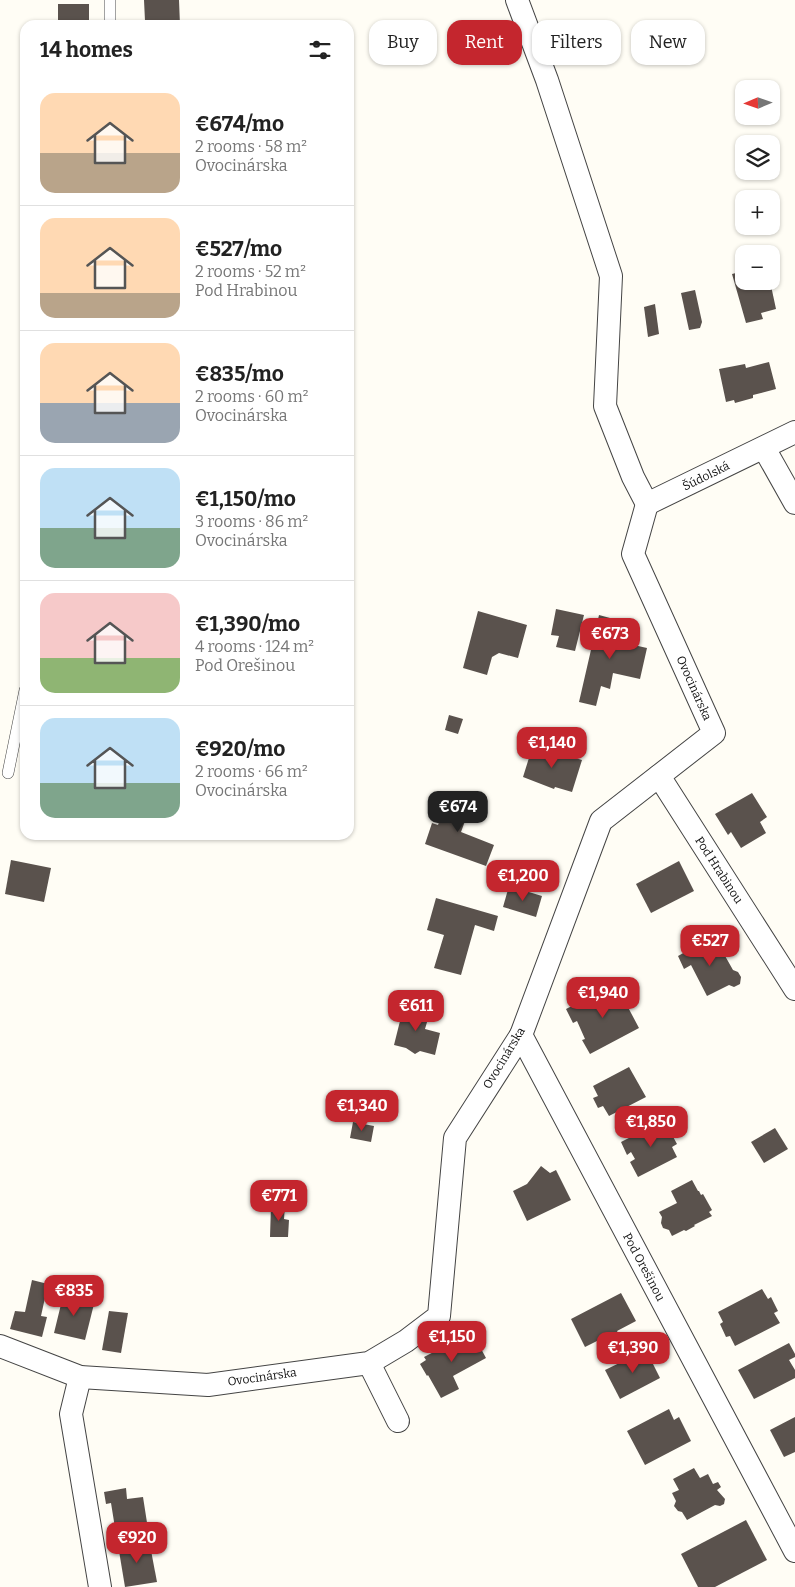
<!DOCTYPE html>
<html lang="en">
<head>
<meta charset="utf-8">
<style>
	body { margin:0; font-family:Bitter,serif; background:#f2f2f2; color:#222; height:100vh; display:flex; flex-direction:column; font-size:19px; white-space:nowrap }
	* { box-sizing:border-box; margin:0 }
	p { font-size:16px; color:#767676 }
	.icon { flex:none; width:28px; height:28px; fill:none; stroke:currentColor; stroke-width:2; stroke-linecap:round; stroke-linejoin:round }
	.map { position:relative; flex:1; overflow:hidden }
	.side { position:absolute; left:20px; top:20px; width:334px; height:820px; display:flex; flex-direction:column; background:#fff; border-radius:15px; box-shadow:0 1px 4px #0004 }
	.side>* { flex:none }
	.guide { position:absolute; left:369px; top:20px; width:351px; height:45px; display:flex; gap:10px }
	.needle { width:32px; rotate:268deg }
	.controls { position:absolute; left:735px; top:80px; display:grid; gap:10px }
	.controls a { display:grid; place-items:center; width:45px; height:45px; border-radius:10px; background:#fff; box-shadow:0 1px 4px #0004; font-size:25px }
	.price { position:absolute; translate:-50% -42px; padding:0 11px; border-radius:10px; background:#c4262e; color:#fff; font-size:16px; line-height:32px; filter:drop-shadow(0 1px 2px #0008) }
	.price::after { content:''; position:absolute; left:50%; top:30px; width:15px; height:11px; margin-left:-8px; background:inherit; clip-path:polygon(0 0,100% 0,50% 100%) }
	.price.selected { background:#222; color:#fff }
	ul { padding:0; list-style:none }
	li { display:flex; align-items:center; gap:15px; height:125px; padding:0 20px }
	li+li { border-top:1px solid #e0e0e0 }
	li span { display:grid; place-items:center; flex:none; width:140px; height:100px; border-radius:15px; color:#555 }
	li>.icon { margin-inline-start:auto }
	span .icon { width:60px; height:60px; fill:#fffc; stroke-width:1 }
	li b { font-size:21px }
	h2 { display:flex; justify-content:space-between; align-items:center; height:60px; padding:0 20px; font-size:21px }
	.chip { padding:0 18px; border-radius:15px; background:#fff; box-shadow:0 1px 4px #0004; font-size:18px; line-height:45px }
	.chip.selected { background:#c4262e; color:#fff }
	.map>svg:first-child { display:block }
	.building { fill:#5a524d }
	.lines { fill:none; stroke-linecap:round; stroke-linejoin:round }
	.service-casing { stroke:#444; stroke-width:12 }
	.minor-casing { stroke:#444; stroke-width:24 }
	.service { stroke:#fff; stroke-width:11 }
	.minor { stroke:#fff; stroke-width:22 }
	.labels { text-anchor:middle; stroke-width:5; stroke-linejoin:round; paint-order:stroke }
	.street-label { font-size:12px; fill:#111; stroke:#fff }
</style>
</head>
<body>
<div class="map">
<svg width="795" height="1587" viewBox="0 0 795 1587">
	<rect width="100%" height="100%" fill="#fffdf5"/>
	<!-- building -->
	<g class="building">
		<path d="M 144,0 L 179,0 L 180,25 L 148,25 L 148,21 L 145,21 Z"/>
		<rect x="58" y="4" width="31" height="21"/>
		<path d="M 744,271 L 744,281 L 770,281 L 776,309 L 761,313 L 763,319 L 746,323 L 732,274 Z"/>
		<path d="M 695,290 L 702,322 L 700,328 L 689,330 L 681,293 Z"/>
		<path d="M 655,304 L 659,334 L 648,337 L 644,307 Z"/>
		<path d="M 769,362 L 776,389 L 753,395 L 753,398 L 735,403 L 734,400 L 726,402 L 719,369 L 745,364 L 746,368 Z"/>
		<path d="M 556,609 L 584,615 L 575,651 L 556,647 L 559,636 L 551,635 Z"/>
		<path d="M 478,611 L 527,625 L 518,658 L 499,653 L 492,657 L 487,675 L 463,668 Z"/>
		<path d="M 599,615 L 621,621 L 616,641 L 647,648 L 640,679 L 613,673 L 610,689 L 601,686 L 596,706 L 579,702 Z"/>
		<path d="M 449,715 L 463,719 L 458,734 L 445,730 Z"/>
		<path d="M 533,745 L 582,760 L 572,792 L 555,787 L 554,789 L 523,777 Z"/>
		<path d="M 449,793 L 472,802 L 461,832 L 494,845 L 486,866 L 425,844 L 432,823 L 438,825 Z"/>
		<path d="M 752,793 L 767,817 L 760,822 L 766,833 L 741,848 L 731,832 L 728,835 L 715,814 Z"/>
		<path d="M 11,860 L 51,868 L 44,902 L 5,894 Z"/>
		<path d="M 679,861 L 694,891 L 651,913 L 636,884 Z"/>
		<path d="M 509,886 L 542,896 L 536,917 L 503,907 Z"/>
		<path d="M 436,898 L 498,916 L 494,931 L 475,925 L 461,975 L 434,968 L 444,935 L 427,930 Z"/>
		<path d="M 710,938 L 715,949 L 720,947 L 733,970 L 738,972 L 741,977 L 740,984 L 734,987 L 729,985 L 707,996 L 691,965 L 684,969 L 678,956 Z"/>
		<path d="M 609,987 L 616,999 L 622,996 L 639,1028 L 590,1054 L 582,1040 L 585,1039 L 577,1021 L 573,1023 L 566,1009 Z"/>
		<path d="M 404,1005 L 430,1012 L 425,1029 L 440,1033 L 435,1055 L 420,1051 L 415,1054 L 406,1048 L 394,1045 Z"/>
		<path d="M 629,1067 L 646,1097 L 609,1116 L 603,1106 L 598,1108 L 593,1098 L 598,1096 L 593,1086 Z"/>
		<path d="M 664,1120 L 677,1144 L 672,1147 L 677,1157 L 638,1177 L 630,1162 L 635,1159 L 631,1152 L 627,1155 L 621,1142 Z"/>
		<path d="M 353,1122 L 374,1126 L 371,1142 L 350,1138 Z"/>
		<path d="M 775,1128 L 788,1149 L 764,1163 L 751,1142 Z"/>
		<path d="M 541,1166 L 550,1173 L 556,1170 L 571,1200 L 527,1221 L 513,1191 L 527,1184 Z"/>
		<path d="M 692,1180 L 698,1191 L 699,1191 L 701,1195 L 703,1194 L 712,1210 L 709,1212 L 712,1216 L 694,1225 L 695,1226 L 686,1231 L 684,1230 L 672,1236 L 669,1230 L 663,1228 L 661,1223 L 662,1217 L 659,1212 L 677,1203 L 671,1191 Z"/>
		<path d="M 271,1205 L 285,1205 L 284,1219 L 289,1220 L 288,1237 L 270,1237 Z"/>
		<path d="M 32,1280 L 48,1284 L 41,1316 L 47,1317 L 42,1337 L 10,1329 L 15,1311 L 25,1312 Z"/>
		<path d="M 762,1289 L 768,1299 L 771,1297 L 778,1311 L 774,1313 L 780,1323 L 735,1346 L 730,1336 L 726,1337 L 720,1324 L 723,1322 L 718,1312 Z"/>
		<path d="M 64,1292 L 82,1296 L 82,1301 L 94,1304 L 85,1340 L 54,1333 Z"/>
		<path d="M 621,1293 L 636,1321 L 617,1331 L 619,1335 L 605,1343 L 603,1338 L 585,1347 L 571,1319 Z"/>
		<path d="M 109,1311 L 128,1313 L 121,1353 L 102,1350 Z"/>
		<path d="M 472,1332 L 486,1358 L 453,1376 L 459,1389 L 441,1398 L 428,1375 L 427,1376 L 420,1364 L 426,1360 L 424,1357 L 449,1344 L 448,1342 L 460,1336 L 461,1338 Z"/>
		<path d="M 789,1343 L 795,1354 L 795,1357 L 789,1360 L 795,1370 L 795,1378 L 754,1399 L 738,1370 Z"/>
		<path d="M 646,1350 L 660,1378 L 620,1399 L 605,1370 Z"/>
		<path d="M 669,1409 L 674,1420 L 679,1417 L 691,1441 L 645,1465 L 627,1431 Z"/>
		<path d="M 795,1417 L 795,1452 L 784,1457 L 770,1430 Z"/>
		<path d="M 694,1468 L 700,1478 L 708,1474 L 713,1484 L 718,1482 L 721,1487 L 717,1490 L 725,1499 L 724,1504 L 720,1506 L 715,1505 L 687,1520 L 682,1512 L 678,1511 L 674,1506 L 676,1501 L 672,1493 L 679,1490 L 673,1479 Z"/>
		<path d="M 126,1488 L 127,1499 L 143,1497 L 148,1529 L 116,1534 L 111,1503 L 106,1504 L 104,1492 Z"/>
		<path d="M 746,1520 L 767,1560 L 715,1587 L 698,1587 L 681,1554 Z"/>
		<path d="M 149,1540 L 157,1582 L 125,1587 L 118,1545 Z"/>
	</g>
	<g class="lines">
		<!-- service casing -->
		<g class="service-casing">
			<g id="service">
				<path d="M 110,25 L 110,0"/>
				<path d="M 8,773 L 25,690"/>
			</g>
		</g>
		<!-- minor casing -->
		<g class="minor-casing">
			<g id="minor">
				<path d="M 517,0 L 547,80 L 611,276 L 605,406 L 633,477 L 647,504"/>
				<path d="M 764,448 L 795,503"/>
				<path d="M 647,504 L 795,432"/>
				<path d="M 659,776 L 795,989"/>
				<path d="M 521,1035 L 795,1551"/>
				<path d="M 0,1346 L 80,1377 L 208,1385 L 369,1363 L 406,1341 L 439,1316 L 455,1138 L 521,1035 L 601,821 L 714,733 L 633,554 L 647,504"/>
				<path d="M 369,1363 L 398,1421"/>
				<path d="M 80,1377 L 71,1414 L 100,1587"/>
			</g>
		</g>
		<!-- service -->
		<use href="#service" class="service"/>
		<!-- minor -->
		<use href="#minor" class="minor"/>
	</g>
	<g class="labels">
		<!-- street labels -->
		<g class="street-label">
			<text transform="translate(706 476) rotate(-26)" y="4">Šúdolská</text>
			<text transform="translate(694 688) rotate(66)" y="4">Ovocinárska</text>
			<text transform="translate(719 870) rotate(57)" y="4">Pod Hrabinou</text>
			<text transform="translate(504 1058) rotate(-59)" y="4">Ovocinárska</text>
			<text transform="translate(644 1267) rotate(62)" y="4">Pod Orešinou</text>
			<text transform="translate(262 1377) rotate(-8)" y="4">Ovocinárska</text>
		</g>
	</g>
</svg>
<div class="controls">
<a><svg class="needle" viewBox="-14 -14 28 28"><path d="M0-13l5 13h-10z" fill="#e53935"/><path d="M0 13l5-13h-10z" fill="#767676"/></svg></a>
<a><svg class="icon" aria-label="layers" viewBox="0 0 24 24"><path d="M12 4l9 5-9 5-9-5zM3 14l9 5 9-5"/></svg></a>
<a>+</a>
<a>−</a>
</div>
<b class="price" style="left:610px;top:660px">€673</b>
<b class="price" style="left:552px;top:769px">€1,140</b>
<b class="price selected" style="left:458px;top:833px">€674</b>
<b class="price" style="left:523px;top:902px">€1,200</b>
<b class="price" style="left:710px;top:967px">€527</b>
<b class="price" style="left:603px;top:1019px">€1,940</b>
<b class="price" style="left:416px;top:1032px">€611</b>
<b class="price" style="left:362px;top:1132px">€1,340</b>
<b class="price" style="left:651px;top:1148px">€1,850</b>
<b class="price" style="left:279px;top:1222px">€771</b>
<b class="price" style="left:74px;top:1317px">€835</b>
<b class="price" style="left:452px;top:1363px">€1,150</b>
<b class="price" style="left:633px;top:1374px">€1,390</b>
<b class="price" style="left:137px;top:1564px">€920</b>
<div class="guide">
<a class="chip">Buy</a>
<a class="chip selected">Rent</a>
<a class="chip">Filters</a>
<a class="chip">New</a>
</div>
<section class="side">
<h2>14 homes<svg class="icon" aria-label="filters" viewBox="0 0 24 24"><path d="M4 7h16M4 17h16"/><circle cx="9" cy="7" r="2"/><circle cx="15" cy="17" r="2"/></svg></h2>
<ul>
<li><span style="background:linear-gradient(#ffd9b3 60%,#b9a48a 0)"><svg class="icon" aria-label="home" viewBox="0 0 24 24"><path d="M3 11l9-7 9 7M6 9v11h12V9"/></svg></span><div><b>€674/mo</b><p>2 rooms · 58 m²</p><p>Ovocinárska</p></div></li>
<li><span style="background:linear-gradient(#ffd9b3 75%,#b9a48a 0)"><svg class="icon" aria-label="home" viewBox="0 0 24 24"><path d="M3 11l9-7 9 7M6 9v11h12V9"/></svg></span><div><b>€527/mo</b><p>2 rooms · 52 m²</p><p>Pod Hrabinou</p></div></li>
<li><span style="background:linear-gradient(#ffd9b3 60%,#9aa5b1 0)"><svg class="icon" aria-label="home" viewBox="0 0 24 24"><path d="M3 11l9-7 9 7M6 9v11h12V9"/></svg></span><div><b>€835/mo</b><p>2 rooms · 60 m²</p><p>Ovocinárska</p></div></li>
<li><span style="background:linear-gradient(#bfe0f5 60%,#7fa58c 0)"><svg class="icon" aria-label="home" viewBox="0 0 24 24"><path d="M3 11l9-7 9 7M6 9v11h12V9"/></svg></span><div><b>€1,150/mo</b><p>3 rooms · 86 m²</p><p>Ovocinárska</p></div></li>
<li><span style="background:linear-gradient(#f6c9c9 65%,#8fb573 0)"><svg class="icon" aria-label="home" viewBox="0 0 24 24"><path d="M3 11l9-7 9 7M6 9v11h12V9"/></svg></span><div><b>€1,390/mo</b><p>4 rooms · 124 m²</p><p>Pod Orešinou</p></div></li>
<li><span style="background:linear-gradient(#bfe0f5 65%,#7fa58c 0)"><svg class="icon" aria-label="home" viewBox="0 0 24 24"><path d="M3 11l9-7 9 7M6 9v11h12V9"/></svg></span><div><b>€920/mo</b><p>2 rooms · 66 m²</p><p>Ovocinárska</p></div></li>
</ul>
</section>
</div>
</body>
</html>
